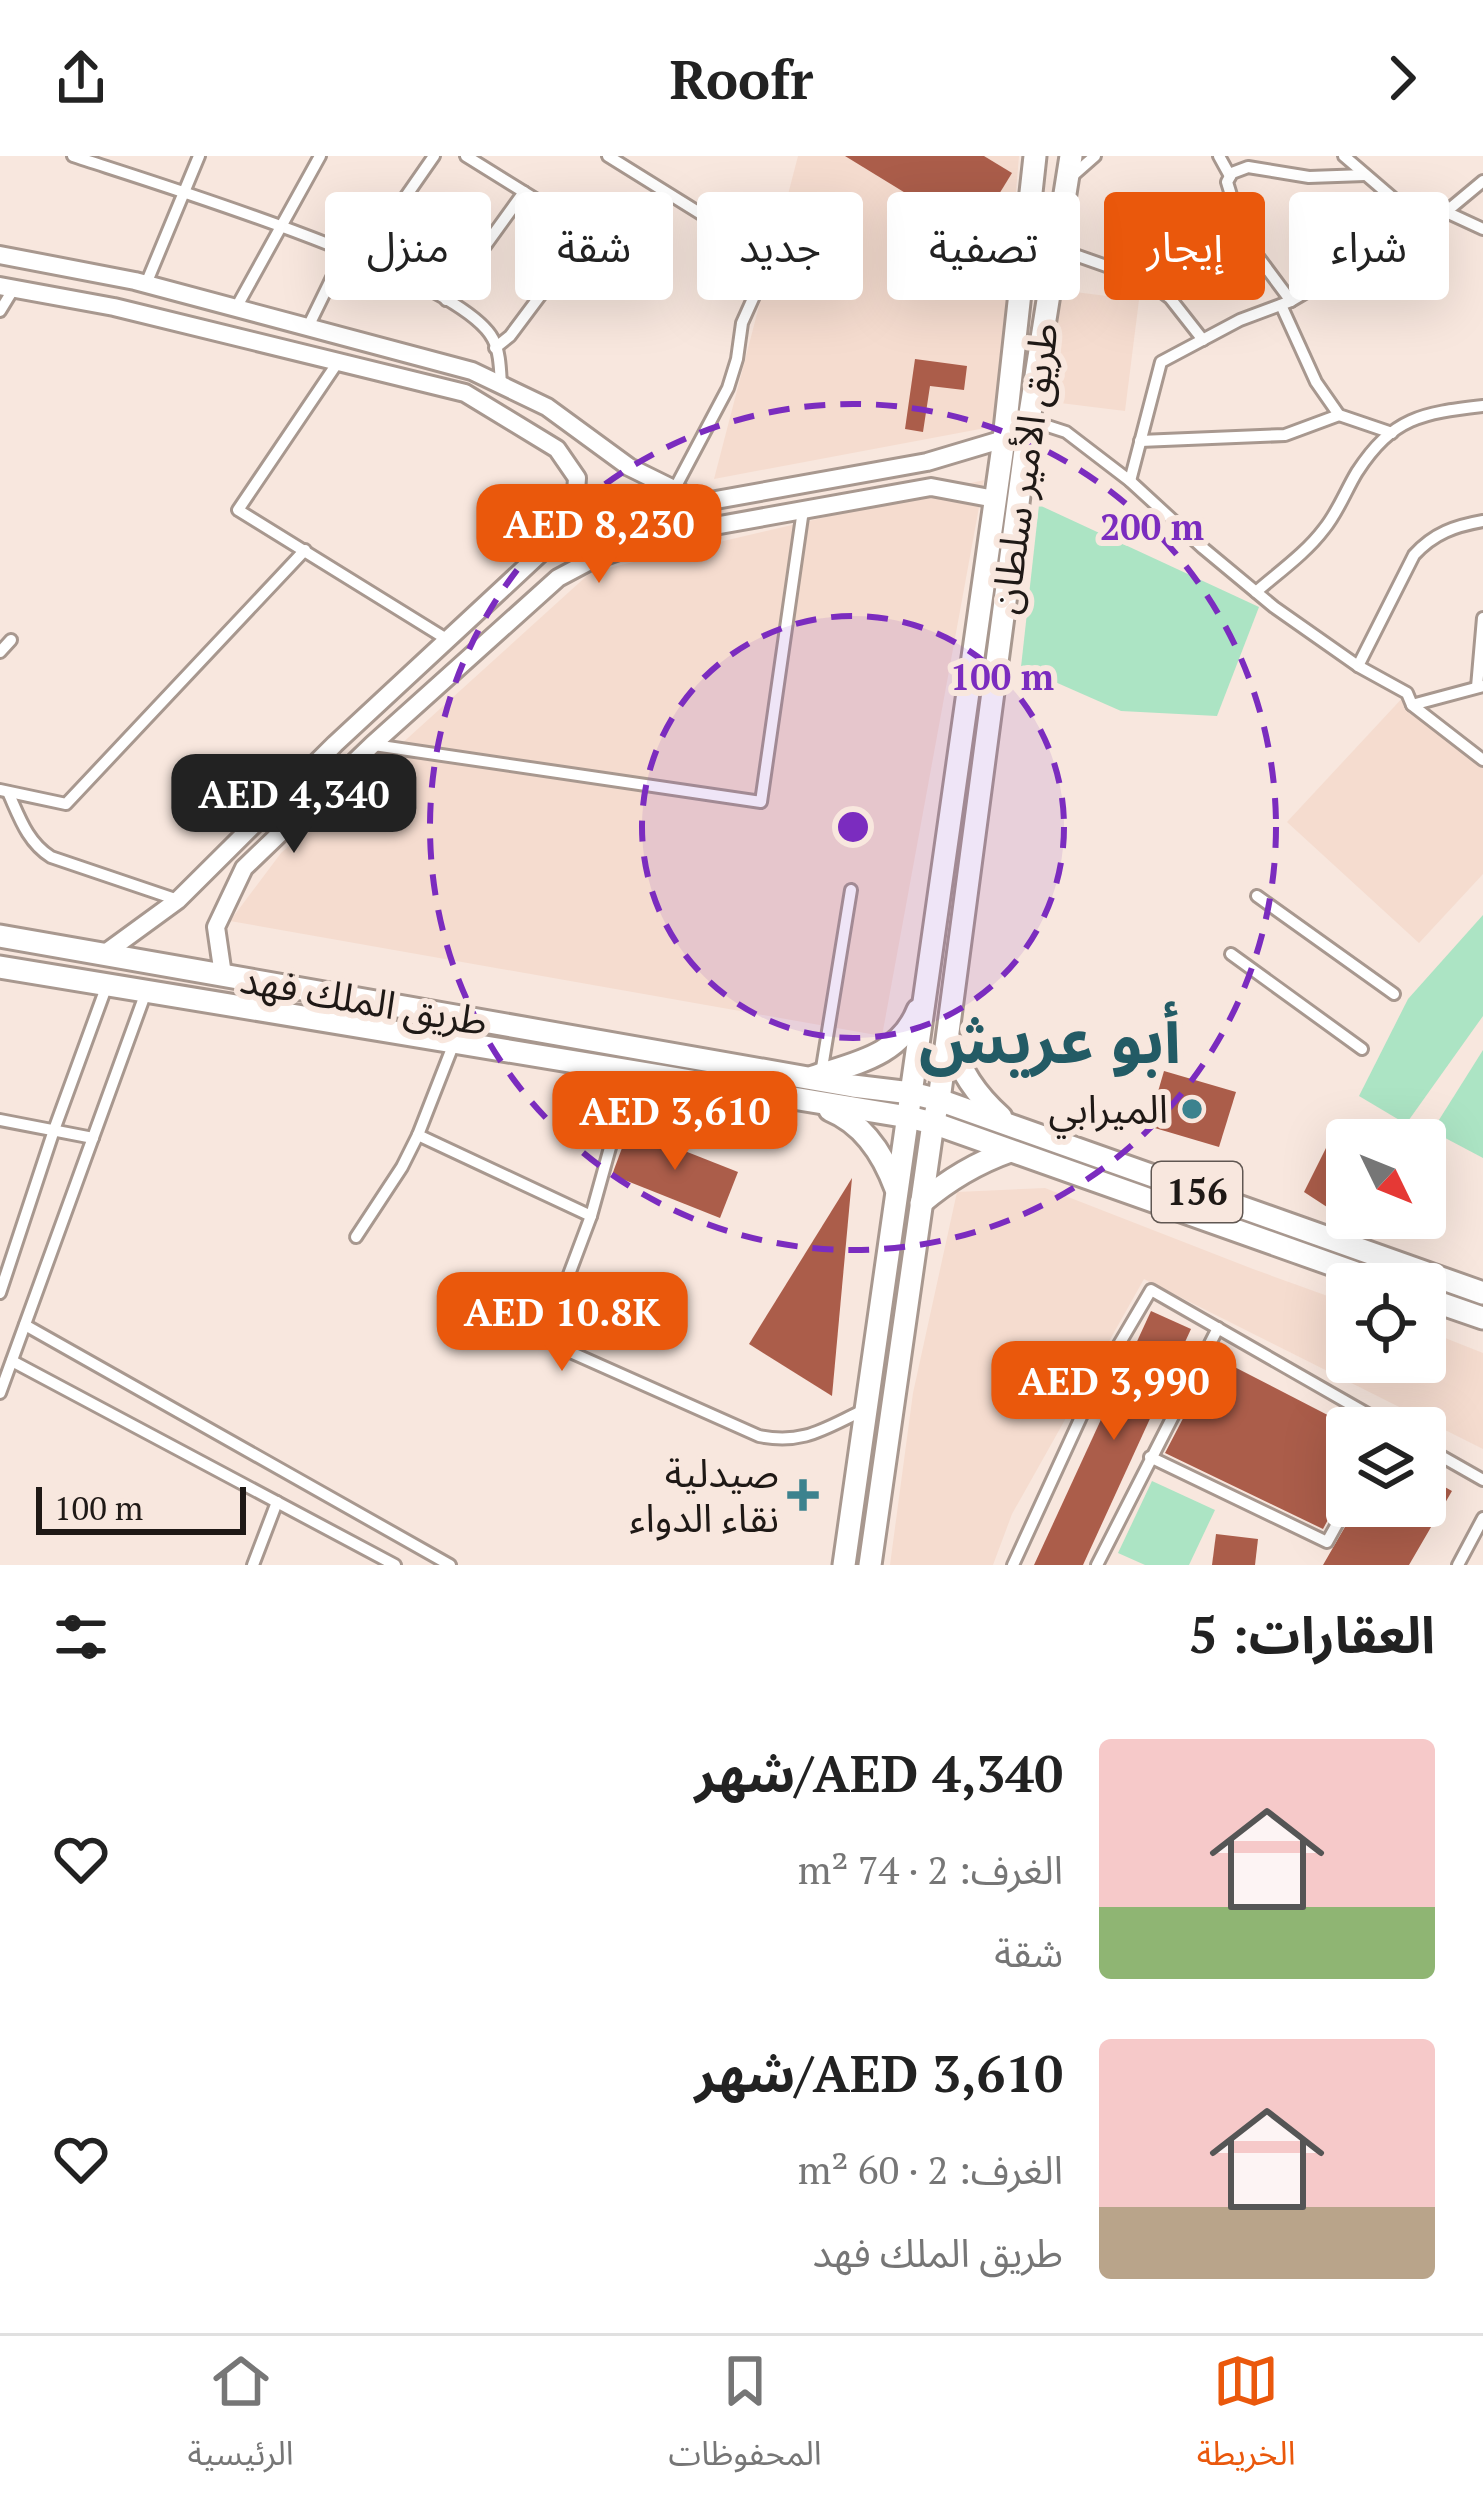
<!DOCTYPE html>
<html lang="ar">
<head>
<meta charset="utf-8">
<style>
	body { margin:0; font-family:"PT Serif","Noto Sans Arabic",serif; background:#f2f2f2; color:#222; direction:rtl; height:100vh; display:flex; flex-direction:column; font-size:45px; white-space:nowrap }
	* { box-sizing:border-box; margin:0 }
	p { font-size:39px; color:#767676 }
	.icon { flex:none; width:66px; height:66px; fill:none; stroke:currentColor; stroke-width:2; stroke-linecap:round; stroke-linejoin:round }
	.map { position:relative; height:1409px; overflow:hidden; direction:ltr }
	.details { display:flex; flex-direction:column; background:#fff; flex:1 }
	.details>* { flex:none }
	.banner { position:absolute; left:36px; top:36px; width:1413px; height:108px; direction:rtl; display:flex; gap:24px }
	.needle { width:78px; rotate:133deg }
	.tools { position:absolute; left:1326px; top:963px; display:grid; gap:24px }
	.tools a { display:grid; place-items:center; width:120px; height:120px; border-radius:12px; background:#fff; box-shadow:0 12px 48px #0002; font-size:60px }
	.scale { position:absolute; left:36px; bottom:30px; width:210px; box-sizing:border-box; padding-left:12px; border:6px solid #1f1916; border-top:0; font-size:33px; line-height:42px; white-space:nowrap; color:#1f1916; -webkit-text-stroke:9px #f8e7de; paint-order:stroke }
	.price { position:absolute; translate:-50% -102px; padding:0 27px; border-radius:24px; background:#ea580c; color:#fff; font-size:39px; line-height:78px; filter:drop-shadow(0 3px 6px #0008) }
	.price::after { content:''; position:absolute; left:50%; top:72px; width:36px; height:27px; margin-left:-18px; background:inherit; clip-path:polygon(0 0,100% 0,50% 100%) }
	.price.selected { background:#222; color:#fff }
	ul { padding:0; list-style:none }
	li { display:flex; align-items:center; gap:36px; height:300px; padding:0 48px }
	li span { display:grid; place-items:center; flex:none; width:336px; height:240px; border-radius:12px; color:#555 }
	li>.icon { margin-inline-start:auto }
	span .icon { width:144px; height:144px; fill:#fffc; stroke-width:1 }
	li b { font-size:51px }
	h2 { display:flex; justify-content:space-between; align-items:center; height:144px; padding:0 48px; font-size:51px }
	.tag { padding:0 42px; border-radius:12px; background:#fff; box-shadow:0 12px 48px #0002; font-size:42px; line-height:108px }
	.tag.selected { background:#ea580c; color:#fff }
	header { display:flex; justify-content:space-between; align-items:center; height:156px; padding:0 48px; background:#fff; font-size:54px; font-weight:600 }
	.dock { display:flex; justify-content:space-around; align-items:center; height:168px; border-top:3px solid #e0e0e0; background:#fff; font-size:33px; color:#767676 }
	.dock a { display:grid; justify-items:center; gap:6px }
	.dock .selected { color:#ea580c }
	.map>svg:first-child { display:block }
	.built { fill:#f5dccf }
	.green { fill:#ace4c4 }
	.building { fill:#ab5d4a }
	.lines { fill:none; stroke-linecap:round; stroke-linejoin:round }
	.street-casing { stroke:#a8988f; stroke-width:16 }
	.secondary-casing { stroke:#a8988f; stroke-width:22 }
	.highway-casing { stroke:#a8988f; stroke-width:27 }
	.street { stroke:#fff; stroke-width:10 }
	.secondary { stroke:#fff; stroke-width:16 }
	.highway { stroke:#fff; stroke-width:21 }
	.ring { fill:none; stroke:#7b2cbf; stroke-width:6; stroke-dasharray:21 15 }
	.poi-dot { fill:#3c828e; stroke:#f8e7de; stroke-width:4.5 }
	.labels { text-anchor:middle; stroke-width:12; stroke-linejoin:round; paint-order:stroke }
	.shield { fill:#f8e7de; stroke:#605752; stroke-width:3 }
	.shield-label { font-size:36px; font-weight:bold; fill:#1f1916 }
	.street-label { font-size:39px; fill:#1f1916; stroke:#f8e7de }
	.poi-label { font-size:39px; fill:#1f1916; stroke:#f8e7de; text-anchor:end }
	.town-label { font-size:63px; font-weight:bold; fill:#235b65; stroke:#f8e7de }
	.centre { fill:#7b2cbf; stroke:#f8e7de; stroke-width:6 }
	.ring-label { font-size:36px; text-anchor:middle; font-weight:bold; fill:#7b2cbf; stroke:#f8e7de; stroke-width:12; stroke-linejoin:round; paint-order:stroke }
</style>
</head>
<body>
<header><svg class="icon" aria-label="forward" viewBox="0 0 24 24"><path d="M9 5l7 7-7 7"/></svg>Roofr<svg class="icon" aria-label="share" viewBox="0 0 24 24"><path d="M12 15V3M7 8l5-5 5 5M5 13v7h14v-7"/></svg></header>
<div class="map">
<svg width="1483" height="1409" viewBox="0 0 1483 1409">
	<rect width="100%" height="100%" fill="#f8e7de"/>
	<!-- built -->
	<g class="built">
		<path d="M 798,0 L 1019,0 L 996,270 L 714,323 Z"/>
		<path d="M 1059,134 L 1139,144 L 1125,255 L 1044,245 Z"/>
		<path d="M 984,324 L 882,880 L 230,765 L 281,697 L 591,416 Z"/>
		<path d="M 1407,537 L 1483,607 L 1483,718 L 1419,787 L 1287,666 Z"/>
		<path d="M 1045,1032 L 1253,1113 L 1347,1147 L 1347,1206 L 1425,1206 L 1425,1174 L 1483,1197 L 1483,1293 L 1144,1123 L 1012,1358 L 993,1409 L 890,1409 L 913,1237 L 957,1036 Z"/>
	</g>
	<!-- green -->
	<g class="green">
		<path d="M 1039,349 L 1259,451 L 1217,560 L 1121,555 L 1021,511 Z"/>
		<path d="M 1483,759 L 1483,860 L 1406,968 L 1359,940 L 1408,843 Z"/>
		<path d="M 1483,894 L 1483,1002 L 1432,975 Z"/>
		<path d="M 1152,1325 L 1215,1354 L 1189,1409 L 1145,1409 L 1118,1397 Z"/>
	</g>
	<!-- building -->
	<g class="building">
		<path d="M 845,0 L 984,0 L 1012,17 L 974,79 Z"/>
		<path d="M 915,203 L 967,210 L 964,234 L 930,230 L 923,276 L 905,273 Z"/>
		<path d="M 1164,915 L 1236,936 L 1219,991 L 1148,970 Z"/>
		<path d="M 1337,970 L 1347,977 L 1347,1019 L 1327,1051 L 1304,1036 Z"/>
		<path d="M 629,973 L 738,1016 L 720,1062 L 612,1019 Z"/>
		<path d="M 852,1022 L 832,1240 L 749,1188 Z"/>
		<path d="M 1151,1155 L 1191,1173 L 1105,1361 L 1083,1409 L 1034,1409 Z"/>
		<path d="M 1215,1201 L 1347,1269 L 1347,1340 L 1338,1345 L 1323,1373 L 1165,1297 Z"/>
		<path d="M 1425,1320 L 1452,1335 L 1409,1409 L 1323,1409 L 1357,1350 L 1425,1350 Z"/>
		<path d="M 1216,1378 L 1258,1383 L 1255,1409 L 1212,1409 Z"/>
	</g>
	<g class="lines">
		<!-- street casing -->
		<g class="street-casing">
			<g id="street">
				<path d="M 73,0 C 151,26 460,119 493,183 C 500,196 500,214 501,229"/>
				<path d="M 466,0 L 574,67 L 581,75 L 581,85 L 510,180 L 495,192"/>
				<path d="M 608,0 L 743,84 L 758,102 L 764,118 L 742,167 L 737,203 L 728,232 L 674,334"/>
				<path d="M 1219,0 L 1230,20"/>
				<path d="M 1344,0 L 1422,67"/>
				<path d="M 1070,22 L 1095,0"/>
				<path d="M 1444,55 L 1483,73"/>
				<path d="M 1058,93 L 1146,124 L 1170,142 L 1203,184"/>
				<path d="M 363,102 L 434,0"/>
				<path d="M 146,128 L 199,0"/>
				<path d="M 446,144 L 524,36"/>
				<path d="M 1291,145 L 1233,67 L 1234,49 L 1227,26 L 1232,17 L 1248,11 L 1309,21 L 1365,19"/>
				<path d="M 1281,149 L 1316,226 L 1339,259 L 1392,277"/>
				<path d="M 236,152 L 320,0"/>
				<path d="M 0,155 L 14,132"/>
				<path d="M 308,171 L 345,95"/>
				<path d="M 338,206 L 238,354 L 448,484"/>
				<path d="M 1029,264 L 1066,276 L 1130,325 L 1203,392 L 1274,451 L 1358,510 L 1407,537 L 1412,549 L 1483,604"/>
				<path d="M 1140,285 L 1285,279 L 1339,259"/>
				<path d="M 1130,325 L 1161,206 L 1240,164 L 1291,145 L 1453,50 L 1483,25"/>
				<path d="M 1256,436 C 1279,416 1306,397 1324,373 C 1338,356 1346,334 1357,316 C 1393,261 1422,257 1483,250"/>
				<path d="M 0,496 L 11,484"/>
				<path d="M 1358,510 L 1414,399 C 1434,377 1455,370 1483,365"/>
				<path d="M 1477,531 L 1483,462"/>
				<path d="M 1412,549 L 1483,530"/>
				<path d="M 374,589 L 761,646 L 803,354"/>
				<path d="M 0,634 L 66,648 L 305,394"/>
				<path d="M 8,636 C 19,660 27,686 51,701 L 178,744"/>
				<path d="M 1257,740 L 1394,838"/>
				<path d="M 1231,798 L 1362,893"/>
				<path d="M 631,916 L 591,1060 L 550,1169 L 552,1181 L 559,1191 L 759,1280 C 804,1289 825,1272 864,1254"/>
				<path d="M 821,918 L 851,734"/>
				<path d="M 0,964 L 93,982"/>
				<path d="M 418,979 L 591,1060"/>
				<path d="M 356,1081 L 402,1011 L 418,979 L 454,887"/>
				<path d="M 0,1137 L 54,974 L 107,829"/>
				<path d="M 25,1169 L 450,1409"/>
				<path d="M 12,1205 L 395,1409"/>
				<path d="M 0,1237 L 146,836"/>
				<path d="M 1425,1291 L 1483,1324"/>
				<path d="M 1150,1301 L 1327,1386 L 1347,1350"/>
				<path d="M 253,1409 L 277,1346"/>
				<path d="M 1013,1409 L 1098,1224 L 1151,1134 L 1392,1272"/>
				<path d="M 1097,1409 L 1218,1172"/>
				<path d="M 1458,1409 L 1483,1362"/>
			</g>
		</g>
		<!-- secondary casing -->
		<g class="secondary-casing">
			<g id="secondary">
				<path d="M 0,99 L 135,125 L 472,215 L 547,251 L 629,311 L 700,346"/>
				<path d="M 0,130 L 114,151 L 465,237 L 557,293 L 577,322 L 573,379"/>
				<path d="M 104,798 L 178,744 L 335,588 L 543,395 L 573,379 L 660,354 L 927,306 L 1004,283"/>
				<path d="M 223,819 L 216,771 L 244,712 L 372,589 L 558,422 L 590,405 L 664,379 L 931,331 L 995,343"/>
			</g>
		</g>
		<!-- highway casing -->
		<g class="highway-casing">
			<g id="highway">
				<path d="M 0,780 L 853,930 L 911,937 L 939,944 L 1483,1137"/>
				<path d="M 0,811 L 908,961 L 933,967 L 1387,1128"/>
				<path d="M 949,883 C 961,915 975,938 1001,961"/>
				<path d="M 813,921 C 855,907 900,900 918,854"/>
				<path d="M 830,954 C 864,968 884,1000 896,1033"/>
				<path d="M 921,1047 C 949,1023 976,1007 1010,995"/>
				<path d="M 1425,1142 L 1483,1162"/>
				<path d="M 844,1409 L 1004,283 L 1035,0"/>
				<path d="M 870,1409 L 933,967 L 939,944 L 1029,264 L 1071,0"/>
			</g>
		</g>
		<!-- street -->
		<use href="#street" class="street"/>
		<!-- secondary -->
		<use href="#secondary" class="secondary"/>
		<!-- highway -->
		<use href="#highway" class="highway"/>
	</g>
	<!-- distance rings -->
	<circle cx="853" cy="671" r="211" fill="#7b2cbf" fill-opacity=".12"/>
	<g class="ring">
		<circle cx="853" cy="671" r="211"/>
		<circle cx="853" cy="671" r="423"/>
	</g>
	<!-- markers -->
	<g class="poi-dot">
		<circle cx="1192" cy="953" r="12"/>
		<path d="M797 1321h12v12h12v12h-12v12h-12v-12h-12v-12h12z"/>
	</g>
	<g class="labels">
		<!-- shield labels -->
		<rect class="shield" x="1152" y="1006" width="90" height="60" rx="9"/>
		<g class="shield-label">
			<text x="1197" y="1049">156</text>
		</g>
		<!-- street labels -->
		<g class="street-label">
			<text transform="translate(1024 312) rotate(-82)" y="14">طريق الأمير سلطان</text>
			<text transform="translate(364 844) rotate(10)" y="14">طريق الملك فهد</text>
		</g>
		<!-- poi labels -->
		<g class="poi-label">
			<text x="1168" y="967">الميرابي</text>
			<text x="779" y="1331">صيدلية<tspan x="779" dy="45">نقاء الدواء</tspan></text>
		</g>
		<!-- town labels -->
		<g class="town-label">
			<text x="1050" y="907">أبو عريش</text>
		</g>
	</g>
	<circle cx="853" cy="671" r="18" class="centre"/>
	<g class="ring-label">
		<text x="1152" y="384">200 m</text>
		<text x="1002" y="534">100 m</text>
	</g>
</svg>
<div class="tools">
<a><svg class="needle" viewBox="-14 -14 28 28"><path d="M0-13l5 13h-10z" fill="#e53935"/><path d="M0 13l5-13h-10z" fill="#767676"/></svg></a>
<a><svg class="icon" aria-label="locate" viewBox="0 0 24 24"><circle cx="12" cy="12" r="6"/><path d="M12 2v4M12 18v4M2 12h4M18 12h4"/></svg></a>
<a><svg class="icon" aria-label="layers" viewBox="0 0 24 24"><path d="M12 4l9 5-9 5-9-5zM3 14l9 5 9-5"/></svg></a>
</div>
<div class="scale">100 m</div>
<b class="price" style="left:599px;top:430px">AED 8,230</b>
<b class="price selected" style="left:294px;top:700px">AED 4,340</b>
<b class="price" style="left:675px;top:1017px">AED 3,610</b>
<b class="price" style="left:562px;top:1218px">AED 10.8K</b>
<b class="price" style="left:1114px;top:1287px">AED 3,990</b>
<div class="banner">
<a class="tag">شراء</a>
<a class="tag selected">إيجار</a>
<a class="tag">تصفية</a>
<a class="tag">جديد</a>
<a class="tag">شقة</a>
<a class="tag">منزل</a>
</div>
</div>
<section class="details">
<h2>العقارات: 5<svg class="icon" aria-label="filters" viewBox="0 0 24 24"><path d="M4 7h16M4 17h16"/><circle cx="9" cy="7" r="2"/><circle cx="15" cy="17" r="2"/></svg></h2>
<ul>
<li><span style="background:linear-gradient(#f6c9c9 70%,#8fb573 0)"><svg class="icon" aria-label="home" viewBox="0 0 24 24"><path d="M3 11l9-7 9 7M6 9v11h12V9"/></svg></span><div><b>AED 4,340/شهر</b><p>الغرف: 2 · 74 m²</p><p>شقة</p></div><svg class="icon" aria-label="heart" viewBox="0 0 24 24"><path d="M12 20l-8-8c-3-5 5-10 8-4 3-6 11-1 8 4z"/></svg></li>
<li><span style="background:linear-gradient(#f6c9c9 70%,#b9a48a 0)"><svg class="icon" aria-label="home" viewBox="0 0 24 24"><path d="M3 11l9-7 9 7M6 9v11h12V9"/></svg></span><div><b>AED 3,610/شهر</b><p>الغرف: 2 · 60 m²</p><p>طريق الملك فهد</p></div><svg class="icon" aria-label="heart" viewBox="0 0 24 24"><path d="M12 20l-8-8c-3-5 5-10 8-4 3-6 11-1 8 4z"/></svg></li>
</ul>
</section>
<nav class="dock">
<a class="selected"><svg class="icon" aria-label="map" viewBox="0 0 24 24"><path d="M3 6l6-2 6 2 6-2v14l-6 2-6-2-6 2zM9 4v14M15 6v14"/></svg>الخريطة</a>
<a><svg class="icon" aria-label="saved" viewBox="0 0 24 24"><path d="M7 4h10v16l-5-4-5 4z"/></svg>المحفوظات</a>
<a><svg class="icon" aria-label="home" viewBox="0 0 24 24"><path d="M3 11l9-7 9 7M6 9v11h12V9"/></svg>الرئيسية</a>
</nav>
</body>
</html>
